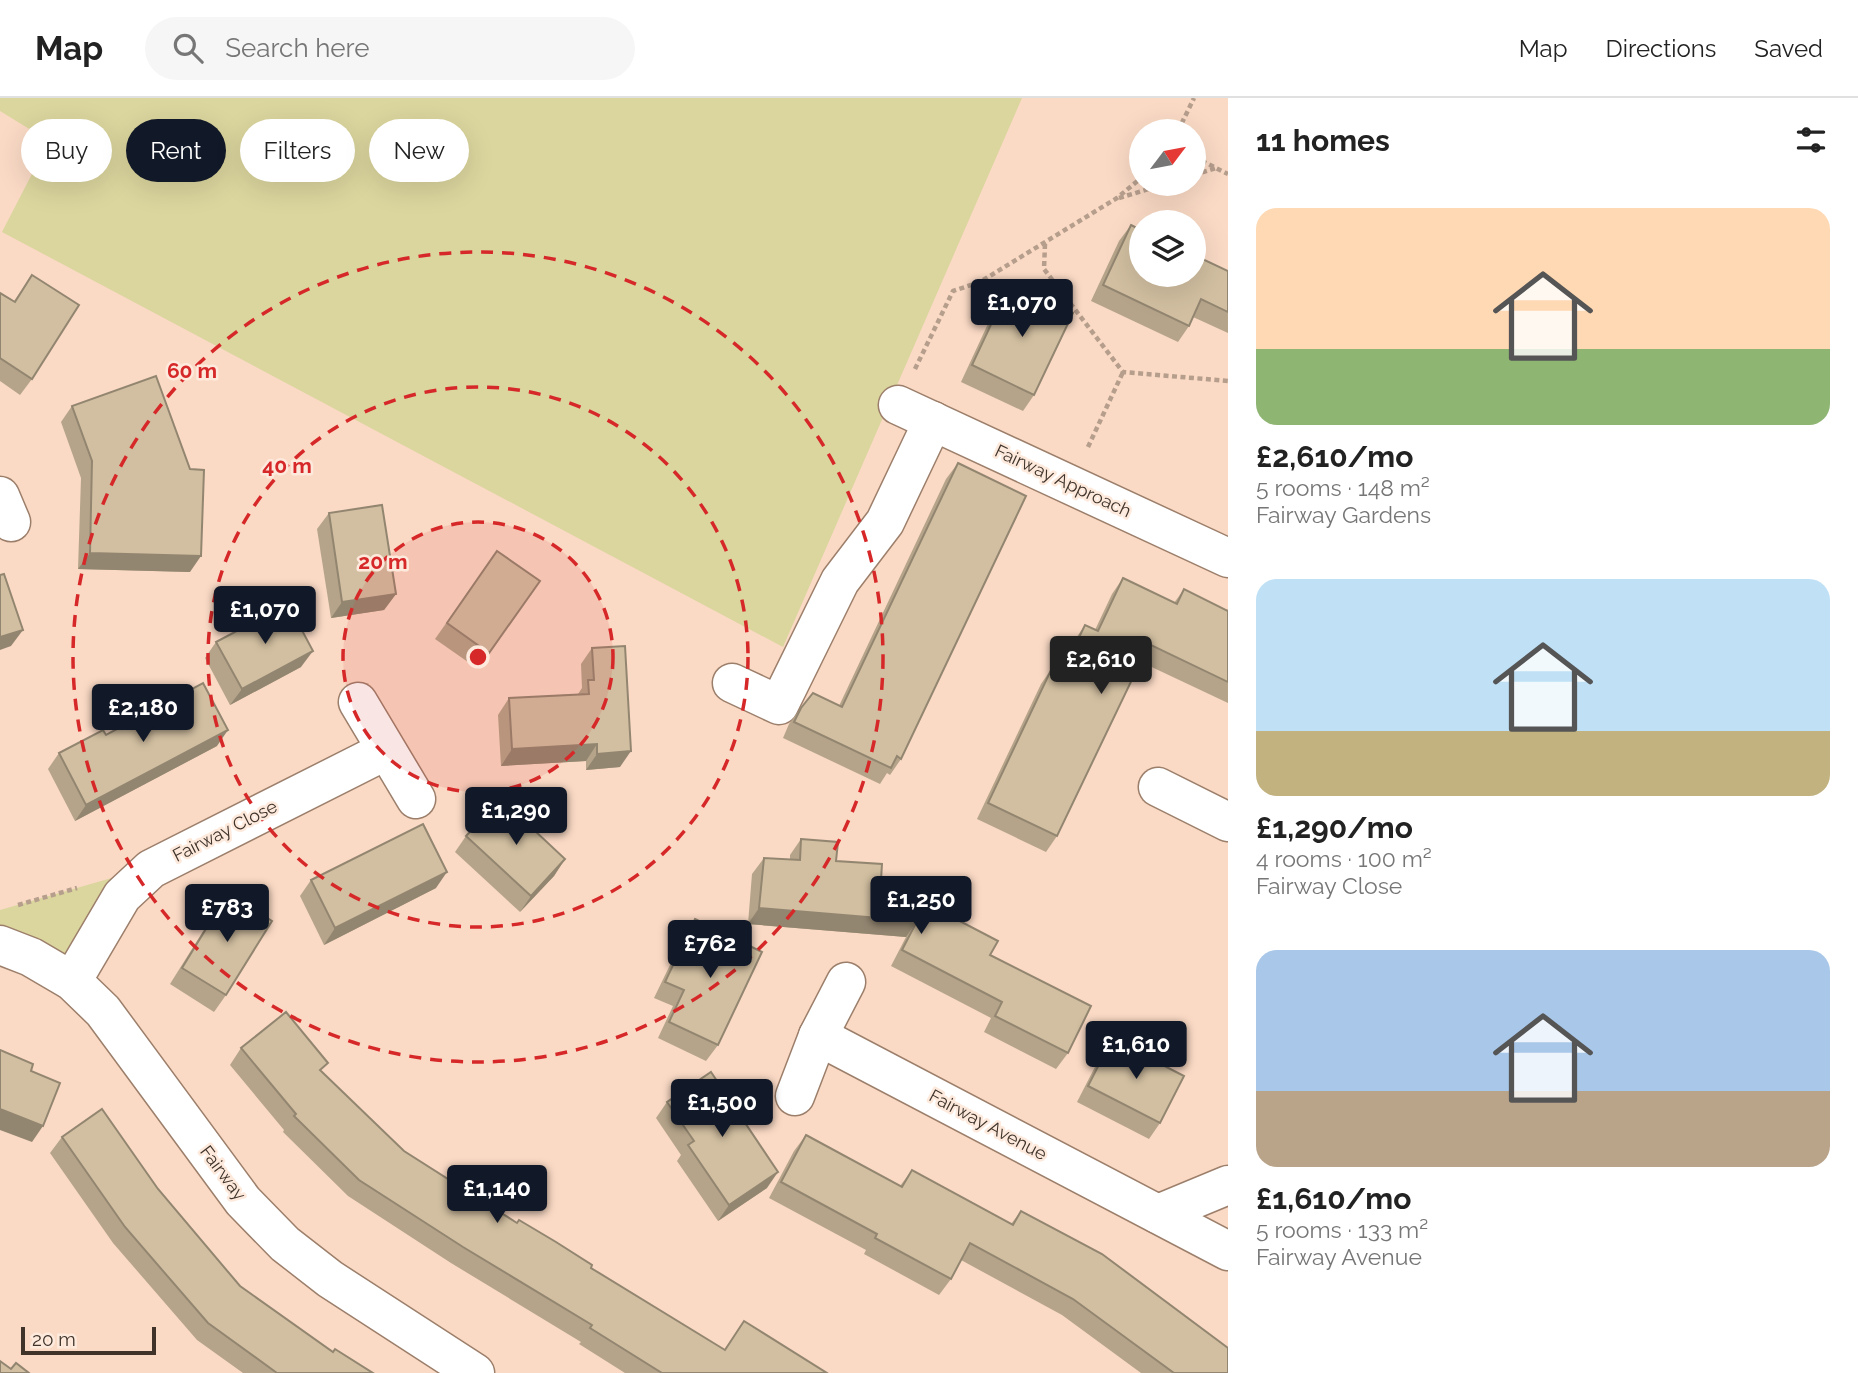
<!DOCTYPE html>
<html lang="en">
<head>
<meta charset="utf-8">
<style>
	body { margin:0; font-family:Raleway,sans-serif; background:#f6f6f6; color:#222; height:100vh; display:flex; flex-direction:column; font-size:26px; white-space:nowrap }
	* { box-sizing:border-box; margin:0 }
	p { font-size:23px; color:#767676 }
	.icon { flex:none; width:38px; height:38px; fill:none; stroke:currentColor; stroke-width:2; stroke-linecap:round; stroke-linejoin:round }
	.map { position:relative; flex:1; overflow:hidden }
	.panel { display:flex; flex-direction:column; background:#fff; width:630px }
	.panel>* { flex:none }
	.top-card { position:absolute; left:21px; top:21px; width:665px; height:63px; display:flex; gap:14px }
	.needle { width:46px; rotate:58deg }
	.buttons { position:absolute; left:1129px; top:21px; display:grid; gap:14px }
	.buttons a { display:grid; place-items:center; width:77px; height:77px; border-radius:50%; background:#fff; box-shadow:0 7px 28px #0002; font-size:35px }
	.scale { position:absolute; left:21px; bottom:18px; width:135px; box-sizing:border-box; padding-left:7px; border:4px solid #3f332a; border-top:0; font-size:19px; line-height:24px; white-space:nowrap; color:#3f332a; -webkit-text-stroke:5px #feeadd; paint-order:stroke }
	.price { position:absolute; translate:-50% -60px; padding:0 16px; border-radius:7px; background:#111827; color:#fff; font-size:23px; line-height:46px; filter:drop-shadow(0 2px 4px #0008) }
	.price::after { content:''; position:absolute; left:50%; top:42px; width:21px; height:16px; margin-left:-10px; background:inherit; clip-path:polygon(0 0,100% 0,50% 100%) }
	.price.on { background:#222; color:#fff }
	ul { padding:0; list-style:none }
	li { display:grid; align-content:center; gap:14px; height:371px; padding:0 28px }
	li span { display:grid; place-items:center; height:217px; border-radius:21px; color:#555 }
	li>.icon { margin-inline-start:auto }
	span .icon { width:126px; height:126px; fill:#fffc; stroke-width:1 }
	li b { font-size:30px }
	h2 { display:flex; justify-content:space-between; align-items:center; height:84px; padding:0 28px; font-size:30px }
	.chip { padding:0 24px; border-radius:32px; background:#fff; box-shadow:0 7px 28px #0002; font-size:24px; line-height:63px }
	.chip.on { background:#111827; color:#fff }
	header { display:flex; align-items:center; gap:42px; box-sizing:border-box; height:98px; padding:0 35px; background:#fff; border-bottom:2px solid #e0e0e0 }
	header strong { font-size:33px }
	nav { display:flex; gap:38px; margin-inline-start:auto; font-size:24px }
	.search { width:490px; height:63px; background:#f6f6f6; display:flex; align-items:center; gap:18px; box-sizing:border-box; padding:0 24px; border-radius:38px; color:#767676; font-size:26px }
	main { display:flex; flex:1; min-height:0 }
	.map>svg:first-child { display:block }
	.green { fill:#dbd59e }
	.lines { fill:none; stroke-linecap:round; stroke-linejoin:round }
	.street-casing { stroke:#9c7f6b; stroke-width:41 }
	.path { stroke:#b69e8d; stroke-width:4.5; stroke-dasharray:5 3.5; stroke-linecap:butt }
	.street { stroke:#fff; stroke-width:38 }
	.wall { fill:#b5a48a }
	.shaded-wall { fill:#938671 }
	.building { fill:#d2bfa1; stroke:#938671; stroke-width:2 }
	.ring { fill:none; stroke:#d62828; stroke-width:3.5; stroke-dasharray:12 9 }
	.labels { text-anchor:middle; stroke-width:5; stroke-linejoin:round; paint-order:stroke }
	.street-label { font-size:18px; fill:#3f332a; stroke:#feeadd }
	.centre { fill:#d62828; stroke:#feeadd; stroke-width:3.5 }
	.ring-label { font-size:21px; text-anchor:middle; font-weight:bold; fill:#d62828; stroke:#feeadd; stroke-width:5; stroke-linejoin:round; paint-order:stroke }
</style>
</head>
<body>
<header>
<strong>Map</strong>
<div class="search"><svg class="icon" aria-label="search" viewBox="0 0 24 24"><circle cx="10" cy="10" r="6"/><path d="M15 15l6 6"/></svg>Search here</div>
<nav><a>Map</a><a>Directions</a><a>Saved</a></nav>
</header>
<main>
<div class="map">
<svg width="1228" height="1275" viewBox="0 0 1228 1275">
	<rect width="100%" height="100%" fill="#fadac5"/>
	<!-- green -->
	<g class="green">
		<path d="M 0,0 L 1022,0 L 783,549 L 2,134 L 49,43 L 0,13 Z"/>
		<path d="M 129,775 L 72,883 L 0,847 L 0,812 Z"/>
	</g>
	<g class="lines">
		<!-- street casing -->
		<g class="street-casing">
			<g id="street">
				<path d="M 898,307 L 1228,460"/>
				<path d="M 0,398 L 11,424"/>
				<path d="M 732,585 L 779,607 L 840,483 L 885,424 L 933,323"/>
				<path d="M 358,604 L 416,701"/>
				<path d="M 1158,689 L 1228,724"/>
				<path d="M 0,847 L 31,859 L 72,883 L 103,913 L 243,1103 L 285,1146 L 330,1181 L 475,1275"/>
				<path d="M 72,883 L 122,798 L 151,771 L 385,653"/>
				<path d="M 818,938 L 1228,1153"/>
				<path d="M 795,998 L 818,938 L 846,884"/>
				<path d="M 1158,1116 L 1228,1087"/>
			</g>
		</g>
		<!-- path -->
		<g class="path">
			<path d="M 1178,33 L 1194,0"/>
			<path d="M 1194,59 L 1228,76"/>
			<path d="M 1194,77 L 1216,70"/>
			<path d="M 1119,100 L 1165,86"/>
			<path d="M 1045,146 L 1044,171 L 1123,274 L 1228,283"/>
			<path d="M 915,271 L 953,193 L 980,184 L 1117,100 L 1141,80"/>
			<path d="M 1088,349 L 1123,274"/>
			<path d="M 18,807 L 77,790"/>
		</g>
		<!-- street -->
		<use href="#street" class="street"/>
	</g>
	<!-- wall -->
	<g class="wall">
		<path d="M 1131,127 L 1228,173 L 1228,235 L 1193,219 L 1189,228 L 1178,244 L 1091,203 L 1119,143 Z"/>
		<path d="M 32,177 L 32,281 L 20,297 L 0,283 L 0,195 L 14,203 Z"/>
		<path d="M 1010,186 L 1034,297 L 1023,313 L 961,284 L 999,202 Z"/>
		<path d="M 72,308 L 190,474 L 78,471 L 81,380 L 61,324 Z"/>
		<path d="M 958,365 L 901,661 L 890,677 L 887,675 L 880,686 L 783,640 L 789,626 L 801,610 L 839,608 L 946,381 Z"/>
		<path d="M 329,415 L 396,496 L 384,512 L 331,520 L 317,431 Z"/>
		<path d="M 497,453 L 540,483 L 478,571 L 435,541 Z"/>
		<path d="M 1123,480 L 1174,505 L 1184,491 L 1227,512 L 1228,511 L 1228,605 L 1141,564 L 1057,738 L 1046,754 L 977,721 L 1041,586 L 1052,570 L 1059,574 L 1074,543 L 1085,527 L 1095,532 L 1112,496 Z"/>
		<path d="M 216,544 L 301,569 L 230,607 L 205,560 Z"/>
		<path d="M 592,550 L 620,669 L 586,672 L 586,663 L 501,668 L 498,617 L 509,600 L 578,596 L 582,590 L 581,566 Z"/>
		<path d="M 106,637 L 217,648 L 75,723 L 48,671 L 59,655 Z"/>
		<path d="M 466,738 L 565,761 L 554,778 L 520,814 L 455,754 Z"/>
		<path d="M 801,741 L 836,763 L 881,782 L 990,857 L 1068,955 L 1056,971 L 984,934 L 991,920 L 891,868 L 906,839 L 748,826 L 752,776 L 764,760 L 790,762 L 790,757 Z"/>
		<path d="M 311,782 L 436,790 L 324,847 L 300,798 Z"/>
		<path d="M 228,795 L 226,897 L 214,914 L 170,886 L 217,811 Z"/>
		<path d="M 695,821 L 718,947 L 706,963 L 658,940 L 673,908 L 654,900 L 684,838 Z"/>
		<path d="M 1112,941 L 1160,1025 L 1149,1041 L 1077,1004 L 1101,957 Z"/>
		<path d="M 241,950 L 322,974 L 404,1053 L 517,1125 L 724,1252 L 744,1223 L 827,1275 L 625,1275 L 579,1246 L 581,1244 L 451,1165 L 348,1098 L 283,1034 L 284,1032 L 230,967 Z"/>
		<path d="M 667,1004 L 767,1090 L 718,1123 L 677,1063 L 681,1057 L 656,1020 Z"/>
		<path d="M 806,1037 L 900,1088 L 912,1072 L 1011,1126 L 1021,1113 L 1228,1275 L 1141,1275 L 1062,1217 L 961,1162 L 951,1181 L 939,1197 L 864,1156 L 866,1152 L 769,1100 L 794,1053 Z"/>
		<path d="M 62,1039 L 158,1091 L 240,1188 L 333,1254 L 373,1275 L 243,1275 L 197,1242 L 113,1145 L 50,1055 Z"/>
	</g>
	<!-- shaded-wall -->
	<g class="shaded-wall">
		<path d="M 90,455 L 201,458 L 190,474 L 78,471 Z"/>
		<path d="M 396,496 L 384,512 L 331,520 L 342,504 Z"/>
		<path d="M 23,532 L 11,548 L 0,552 L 0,539 Z"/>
		<path d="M 313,553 L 301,569 L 230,607 L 242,591 Z"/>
		<path d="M 228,632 L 217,648 L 75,723 L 86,707 Z"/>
		<path d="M 597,646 L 586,663 L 501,668 L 512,651 Z"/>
		<path d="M 631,653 L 620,669 L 586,672 L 597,656 Z"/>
		<path d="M 565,761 L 554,778 L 520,814 L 531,798 Z"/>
		<path d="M 447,774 L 436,790 L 324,847 L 335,830 Z"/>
		<path d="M 759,810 L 917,823 L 906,839 L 748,826 Z"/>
		<path d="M 0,1011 L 43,1028 L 32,1044 L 0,1032 Z"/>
		<path d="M 778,1074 L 767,1090 L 718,1123 L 729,1107 Z"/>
	</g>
	<!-- building -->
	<g class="building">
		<path d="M 1131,127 L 1141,132 L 1141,177 L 1194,177 L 1194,157 L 1228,173 L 1228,214 L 1201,201 L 1189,228 L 1103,187 Z"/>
		<path d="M 32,177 L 79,207 L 32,281 L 0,260 L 0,195 L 15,204 Z"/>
		<path d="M 1010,186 L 1073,215 L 1034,297 L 972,267 Z"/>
		<path d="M 156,278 L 190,371 L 204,372 L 201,458 L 90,455 L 92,363 L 72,308 Z"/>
		<path d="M 958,365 L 1026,398 L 901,661 L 897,658 L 891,670 L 794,624 L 801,610 L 813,595 L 842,609 Z"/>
		<path d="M 382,407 L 396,496 L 342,504 L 329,415 Z"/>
		<path d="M 497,453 L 540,483 L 489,555 L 447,525 Z"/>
		<path d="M 4,476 L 23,532 L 0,539 L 0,477 Z"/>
		<path d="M 1123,480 L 1177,506 L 1184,491 L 1228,513 L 1228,584 L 1149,546 L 1057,738 L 988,705 L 1052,570 L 1062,575 L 1085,527 L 1098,533 Z"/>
		<path d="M 288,506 L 313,553 L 242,591 L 216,544 Z"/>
		<path d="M 625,548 L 631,653 L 597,656 L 597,646 L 512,651 L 509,600 L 589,596 L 588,582 L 594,582 L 592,550 Z"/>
		<path d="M 203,585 L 228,632 L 86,707 L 59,655 L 103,632 L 106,637 Z"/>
		<path d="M 501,701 L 565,761 L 531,798 L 466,738 Z"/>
		<path d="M 423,726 L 447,774 L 335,830 L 311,782 Z"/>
		<path d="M 801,741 L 838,744 L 836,763 L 882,766 L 881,782 L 998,843 L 990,857 L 1091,908 L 1068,955 L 995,918 L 1002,904 L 902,852 L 917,823 L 759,810 L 764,760 L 800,762 Z"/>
		<path d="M 228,795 L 272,823 L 226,897 L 182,870 Z"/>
		<path d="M 695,821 L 762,854 L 718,947 L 669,924 L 684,892 L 665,884 Z"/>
		<path d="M 286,914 L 328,965 L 320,972 L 404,1053 L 517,1125 L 519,1122 L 556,1144 L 592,1167 L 591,1170 L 725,1252 L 744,1223 L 827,1275 L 662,1275 L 590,1230 L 592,1227 L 463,1149 L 359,1082 L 294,1018 L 296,1016 L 241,950 Z"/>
		<path d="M 1112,941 L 1184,978 L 1160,1025 L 1088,988 Z"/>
		<path d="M 0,952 L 33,966 L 31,973 L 60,985 L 43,1028 L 0,1011 Z"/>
		<path d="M 711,974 L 778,1074 L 729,1107 L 688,1047 L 694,1043 L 667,1004 Z"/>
		<path d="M 102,1011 L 158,1091 L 240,1188 L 333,1254 L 335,1251 L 373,1275 L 277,1275 L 208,1225 L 125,1129 L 62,1039 Z"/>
		<path d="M 806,1037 L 902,1089 L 912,1072 L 1013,1127 L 1021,1113 L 1102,1156 L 1228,1250 L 1228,1275 L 1174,1275 L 1073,1201 L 970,1145 L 951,1181 L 875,1140 L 877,1136 L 781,1084 Z"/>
		<path d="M 0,1263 L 11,1271 L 16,1265 L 29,1275 L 0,1275 Z"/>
	</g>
	<!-- distance rings -->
	<circle cx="478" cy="559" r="135" fill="#d62828" fill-opacity=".12"/>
	<g class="ring">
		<circle cx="478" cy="559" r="135"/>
		<circle cx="478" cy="559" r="270"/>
		<circle cx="478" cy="559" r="405"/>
	</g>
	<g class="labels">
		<!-- street labels -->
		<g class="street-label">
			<text transform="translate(1063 383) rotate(25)" y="6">Fairway Approach</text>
			<text transform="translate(225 733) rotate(-27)" y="6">Fairway Close</text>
			<text transform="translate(988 1027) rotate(28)" y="6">Fairway Avenue</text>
			<text transform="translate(223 1075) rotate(53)" y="6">Fairway</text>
		</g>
	</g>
	<circle cx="478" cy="559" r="10" class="centre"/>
	<g class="ring-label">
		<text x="192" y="280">60 m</text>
		<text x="287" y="375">40 m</text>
		<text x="383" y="471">20 m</text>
	</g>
</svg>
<div class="buttons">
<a><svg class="needle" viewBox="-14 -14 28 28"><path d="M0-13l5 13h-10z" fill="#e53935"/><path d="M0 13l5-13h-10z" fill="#767676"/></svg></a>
<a><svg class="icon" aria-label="layers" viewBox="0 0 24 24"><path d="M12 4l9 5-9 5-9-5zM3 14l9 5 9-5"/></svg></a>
</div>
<div class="scale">20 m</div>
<b class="price" style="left:1022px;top:241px">£1,070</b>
<b class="price" style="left:265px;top:548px">£1,070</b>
<b class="price on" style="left:1101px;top:598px">£2,610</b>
<b class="price" style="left:143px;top:646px">£2,180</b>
<b class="price" style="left:516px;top:749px">£1,290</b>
<b class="price" style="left:921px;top:838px">£1,250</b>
<b class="price" style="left:227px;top:846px">£783</b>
<b class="price" style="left:710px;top:882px">£762</b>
<b class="price" style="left:1136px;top:983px">£1,610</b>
<b class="price" style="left:722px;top:1041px">£1,500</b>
<b class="price" style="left:497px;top:1127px">£1,140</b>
<div class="top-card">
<a class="chip">Buy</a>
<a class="chip on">Rent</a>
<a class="chip">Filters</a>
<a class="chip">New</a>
</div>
</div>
<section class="panel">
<h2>11 homes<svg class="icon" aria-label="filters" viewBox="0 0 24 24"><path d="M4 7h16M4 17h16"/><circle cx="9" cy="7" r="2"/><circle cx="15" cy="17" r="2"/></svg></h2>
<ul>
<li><span style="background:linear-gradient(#ffd9b3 65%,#8fb573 0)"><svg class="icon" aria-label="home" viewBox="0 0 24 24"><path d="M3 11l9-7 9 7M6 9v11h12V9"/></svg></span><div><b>£2,610/mo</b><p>5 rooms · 148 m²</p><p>Fairway Gardens</p></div></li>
<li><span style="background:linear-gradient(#bfe0f5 70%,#c2b280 0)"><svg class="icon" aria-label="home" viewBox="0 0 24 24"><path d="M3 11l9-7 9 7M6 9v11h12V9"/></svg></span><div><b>£1,290/mo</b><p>4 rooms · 100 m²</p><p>Fairway Close</p></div></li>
<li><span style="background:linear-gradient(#a9c7e8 65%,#b9a48a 0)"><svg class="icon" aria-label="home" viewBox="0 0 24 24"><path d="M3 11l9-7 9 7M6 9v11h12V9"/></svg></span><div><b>£1,610/mo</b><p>5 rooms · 133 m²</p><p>Fairway Avenue</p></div></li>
</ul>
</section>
</main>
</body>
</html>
